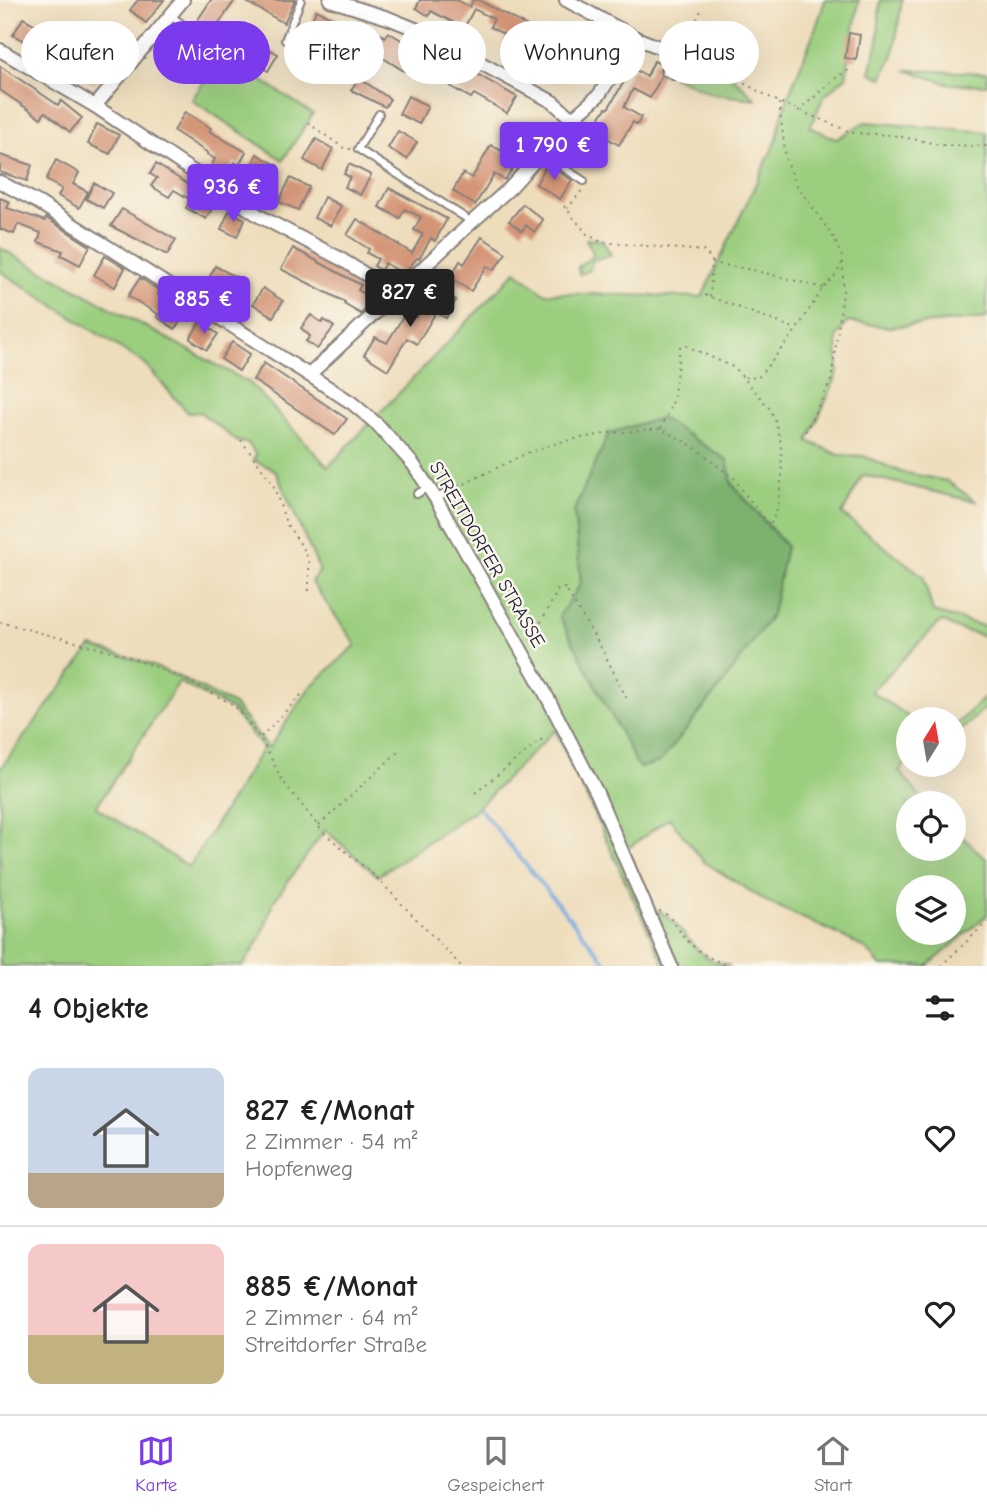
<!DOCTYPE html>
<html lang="de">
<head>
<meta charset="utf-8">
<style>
	body { margin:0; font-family:"Comic Neue",sans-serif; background:#f6f6f6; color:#222; height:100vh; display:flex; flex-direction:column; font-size:26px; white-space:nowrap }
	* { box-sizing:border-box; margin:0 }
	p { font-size:23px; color:#767676 }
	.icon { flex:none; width:38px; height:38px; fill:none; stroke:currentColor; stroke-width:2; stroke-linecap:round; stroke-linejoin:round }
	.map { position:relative; height:966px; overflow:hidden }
	.drawer { display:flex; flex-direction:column; background:#fff; flex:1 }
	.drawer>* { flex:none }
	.guide { position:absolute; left:21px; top:21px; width:945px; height:63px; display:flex; gap:14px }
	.needle { width:46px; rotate:11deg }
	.controls { position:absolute; left:896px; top:707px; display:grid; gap:14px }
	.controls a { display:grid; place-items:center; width:70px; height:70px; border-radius:50%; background:#fff; box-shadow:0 7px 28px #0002; font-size:35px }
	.price { position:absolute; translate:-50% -60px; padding:0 16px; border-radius:7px; background:#7c3aed; color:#fff; font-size:23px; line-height:46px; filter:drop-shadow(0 2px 4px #0008) }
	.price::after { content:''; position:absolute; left:50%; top:42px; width:21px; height:16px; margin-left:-10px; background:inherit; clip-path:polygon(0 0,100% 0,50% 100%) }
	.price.on { background:#222; color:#fff }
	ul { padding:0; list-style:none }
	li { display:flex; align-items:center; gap:21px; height:175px; padding:0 28px }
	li+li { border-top:2px solid #e0e0e0 }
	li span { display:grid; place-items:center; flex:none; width:196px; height:140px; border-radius:14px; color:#555 }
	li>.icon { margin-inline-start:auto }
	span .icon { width:84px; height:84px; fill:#fffc; stroke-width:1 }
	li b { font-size:30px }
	h2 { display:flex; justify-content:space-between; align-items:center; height:84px; padding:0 28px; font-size:30px }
	.chip { padding:0 24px; border-radius:32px; background:#fff; box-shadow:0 7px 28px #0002; font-size:24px; line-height:63px }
	.chip.on { background:#7c3aed; color:#fff }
	.tabs { display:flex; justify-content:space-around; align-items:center; height:98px; border-top:2px solid #e0e0e0; background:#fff; font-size:19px; color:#767676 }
	.tabs a { display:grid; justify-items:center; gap:4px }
	.tabs .on { color:#7c3aed }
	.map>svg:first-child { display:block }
	.green { fill:#9bce7f; stroke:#5e785d; stroke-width:2; fill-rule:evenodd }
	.forest { fill:#7cb16e; stroke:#4f6a54; stroke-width:2 }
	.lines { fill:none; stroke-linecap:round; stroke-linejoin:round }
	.stream { stroke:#73a6df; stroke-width:3.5 }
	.building { fill:#d49577 }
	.service-casing { stroke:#88807b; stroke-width:10 }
	.minor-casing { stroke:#88807b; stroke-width:16 }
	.path { stroke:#88807b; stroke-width:2; stroke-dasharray:2 5; stroke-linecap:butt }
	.service { stroke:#fff; stroke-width:6 }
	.minor { stroke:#fff; stroke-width:12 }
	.labels { text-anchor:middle; stroke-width:5; stroke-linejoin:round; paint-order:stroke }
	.street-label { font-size:19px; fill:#22223b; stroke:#fbf7ec }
</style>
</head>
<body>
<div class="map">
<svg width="987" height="966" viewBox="0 0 987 966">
	<rect width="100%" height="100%" fill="#fbf7ec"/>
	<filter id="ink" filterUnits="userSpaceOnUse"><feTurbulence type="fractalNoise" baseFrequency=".0143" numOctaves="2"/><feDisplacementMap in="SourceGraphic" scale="14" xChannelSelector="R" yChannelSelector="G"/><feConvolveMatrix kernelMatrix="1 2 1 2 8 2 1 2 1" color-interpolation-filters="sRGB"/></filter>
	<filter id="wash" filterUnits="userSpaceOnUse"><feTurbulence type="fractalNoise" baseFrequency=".00686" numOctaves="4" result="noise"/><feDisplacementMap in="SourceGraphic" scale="28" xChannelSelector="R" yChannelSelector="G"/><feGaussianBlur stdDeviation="1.57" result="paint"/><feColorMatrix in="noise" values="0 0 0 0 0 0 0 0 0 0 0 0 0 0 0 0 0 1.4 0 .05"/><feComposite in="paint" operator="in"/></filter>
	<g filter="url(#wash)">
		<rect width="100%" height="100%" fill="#edb"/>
		<!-- green -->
		<g class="green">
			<path d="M 825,0 L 859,0 L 846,77 L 824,96 L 810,127 L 836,139 L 865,122 L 987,132 L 987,318 L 890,327 L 847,322 L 837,337 L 838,373 L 808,441 L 839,455 L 864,456 L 901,472 L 947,481 L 977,502 L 863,475 L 842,514 L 923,576 L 933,612 L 987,627 L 987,637 L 958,629 L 941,621 L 871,691 L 912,719 L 908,719 L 908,761 L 899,771 L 926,803 L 908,803 L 908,849 L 954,849 L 954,829 L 987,860 L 987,915 L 928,966 L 881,966 L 867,950 L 844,937 L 768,902 L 704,862 L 669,818 L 627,849 L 654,910 C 673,912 689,947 708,958 C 714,962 723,964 730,966 L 665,966 L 555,730 L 476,809 L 378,876 L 325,830 L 274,901 L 261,937 L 243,966 L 0,966 L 0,769 L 91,647 L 138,660 L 177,676 L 234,705 L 269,748 L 310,687 L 356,645 L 311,581 L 320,571 L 275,470 L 253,460 L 256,455 L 248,443 L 238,442 L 200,412 L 188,413 L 145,364 L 0,271 L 0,248 L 250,383 L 328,467 L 516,271 L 544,293 L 702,297 L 777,139 C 785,90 812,47 825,0 ZM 661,418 L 727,460 L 732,484 L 786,546 L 772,614 L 721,686 L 660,762 L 640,768 L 581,583 L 574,511 L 609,433 ZM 179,682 L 231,709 L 263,748 L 189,867 L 96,807 ZM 908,887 L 954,887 L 954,933 L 908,933 Z"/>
			<path d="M 880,0 L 902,0 L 894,52 L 882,78 L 870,73 L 878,41 Z"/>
			<path d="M 693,40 L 756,99 L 712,94 L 673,76 Z"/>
			<path d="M 222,54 L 313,114 L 283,160 L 192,100 Z"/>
			<path d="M 906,70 L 987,73 L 987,85 L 949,84 Z"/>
			<path d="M 586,239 L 602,240 L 611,255 L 593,260 L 589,271 L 579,274 L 578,267 L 594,255 Z"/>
			<path d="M 987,695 L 987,706 L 954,737 L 954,727 Z"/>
		</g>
		<!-- forest -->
		<path class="forest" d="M 661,418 L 727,460 L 732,484 L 786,546 L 772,614 L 721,686 L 660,762 L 639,768 L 559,616 L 581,583 L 574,511 L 609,433 Z"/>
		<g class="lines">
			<!-- stream -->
			<path class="stream" d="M 480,809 L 609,966"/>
		</g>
		<g id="blocks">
			<!-- building -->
			<g class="building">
				<path d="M 138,0 L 164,0 L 146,23 L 130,10 Z"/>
				<path d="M 211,0 L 235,0 L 211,35 L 195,24 Z"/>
				<path d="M 243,0 L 295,0 L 284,23 Z"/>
				<path d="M 420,0 L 457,0 L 470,7 L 473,0 L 479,0 L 538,32 L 540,29 L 567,43 L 555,64 L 520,44 L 517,51 L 503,43 L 507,36 L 490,27 L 494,19 L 474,9 L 464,28 L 431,11 L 429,16 L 416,8 Z"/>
				<path d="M 316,10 L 338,20 L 331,37 L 309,27 Z"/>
				<path d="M 23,18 L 54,35 L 45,52 L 13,35 Z"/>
				<path d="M 357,19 L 385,37 L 388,32 L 408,44 L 410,41 L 419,46 L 404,71 L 347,35 Z"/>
				<path d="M 849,33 L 860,35 L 856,60 L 845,58 Z"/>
				<path d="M 253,40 L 278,54 L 268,71 L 243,57 Z"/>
				<path d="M 79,48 L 98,60 L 101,55 L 114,64 L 106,79 L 99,75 L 94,83 L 79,73 L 70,76 L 64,62 L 72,59 Z"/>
				<path d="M 309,56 L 319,62 L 316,68 L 328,75 L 320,86 L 299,73 Z"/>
				<path d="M 654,61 L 665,66 L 660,70 L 661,76 L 658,83 L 650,98 L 633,89 L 624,107 L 641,117 L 637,125 L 633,122 L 619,145 L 607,138 L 591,166 L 567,153 L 577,136 L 585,140 L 606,108 L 608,109 L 632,68 L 647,76 Z"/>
				<path d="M 461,65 L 517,97 L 507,113 L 474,94 L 471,98 L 450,86 Z"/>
				<path d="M 0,66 L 58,105 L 61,101 L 82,118 L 70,132 L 45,112 L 41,118 L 0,90 Z"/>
				<path d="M 359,78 L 390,99 L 385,107 L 351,90 Z"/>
				<path d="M 408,96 L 428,106 L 419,124 L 399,114 Z"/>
				<path d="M 185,112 L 211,128 L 209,131 L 246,152 L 239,165 L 234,162 L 226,177 L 210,168 L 215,159 L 207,154 L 208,153 L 174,131 Z"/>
				<path d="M 97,124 L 119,135 L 110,154 L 88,144 Z"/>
				<path d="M 398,131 L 417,142 L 407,159 L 388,148 Z"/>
				<path d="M 316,139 L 333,149 L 322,170 L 304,160 Z"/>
				<path d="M 491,145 L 518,160 L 505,180 L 494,174 L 475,205 L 453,191 L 463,173 L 472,178 Z"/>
				<path d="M 257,154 L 278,166 L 270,182 L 249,170 Z"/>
				<path d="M 0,155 L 32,165 L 27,181 L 0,172 Z"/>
				<path d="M 56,160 L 79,173 L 73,184 L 88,192 L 79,208 L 58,196 L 62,189 L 46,180 Z"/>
				<path d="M 156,164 L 216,202 L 206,219 L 186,208 L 191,200 L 174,190 L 169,197 L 151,186 L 157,178 L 150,174 Z"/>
				<path d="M 349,164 L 371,175 L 360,195 L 345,187 L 350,177 L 344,174 Z"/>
				<path d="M 547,165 L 572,180 L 560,199 L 536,184 Z"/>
				<path d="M 290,178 L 309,187 L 298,210 L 279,202 Z"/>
				<path d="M 94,183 L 112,193 L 103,208 L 86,199 Z"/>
				<path d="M 389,188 L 447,219 L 435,241 L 431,238 L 419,259 L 417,258 L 404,274 L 385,263 L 381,270 L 374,266 L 378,259 L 367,253 L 369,249 L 347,235 L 357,219 L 412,253 L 423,234 L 414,230 L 421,217 L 405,209 L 400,218 L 379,207 Z"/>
				<path d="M 324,197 L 341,206 L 331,226 L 314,218 Z"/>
				<path d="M 0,198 L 10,202 L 7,208 L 45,221 L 46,218 L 90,246 L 80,265 L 61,255 L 63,251 L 38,242 L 41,233 L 18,224 L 14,234 L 0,229 Z"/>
				<path d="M 523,204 L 543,220 L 534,232 L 526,225 L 522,231 L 509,221 Z"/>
				<path d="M 122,209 L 176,240 L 167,255 L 111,226 Z"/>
				<path d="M 229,211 L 245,219 L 237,237 L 221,229 Z"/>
				<path d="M 482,237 L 506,253 L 494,270 L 487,266 L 471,291 L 450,278 L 460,261 L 464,264 Z"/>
				<path d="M 293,248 L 361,285 L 358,290 L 372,298 L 365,310 L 361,314 L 344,304 L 345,302 L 281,269 Z"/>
				<path d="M 105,256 L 125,268 L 115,287 L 94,275 Z"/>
				<path d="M 215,266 L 236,277 L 227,295 L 206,284 Z"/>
				<path d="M 140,278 L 160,291 L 158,294 L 186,313 L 175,329 L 157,317 L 158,314 L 128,296 Z"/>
				<path d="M 433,287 L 456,300 L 446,318 L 436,312 L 417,344 L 407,338 L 388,370 L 364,355 L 375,337 L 387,343 L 406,312 L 416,318 Z"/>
				<path d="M 263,288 L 283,301 L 273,317 L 253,304 Z"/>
				<path d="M 311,315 L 322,323 L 324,320 L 334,327 L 317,349 L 306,341 L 310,336 L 301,328 Z"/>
				<path d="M 200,322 L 218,334 L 207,350 L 190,339 Z"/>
				<path d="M 232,342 L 250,354 L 239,371 L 221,359 Z"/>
				<path d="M 264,363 L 347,419 L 335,435 L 253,380 Z"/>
			</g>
		</g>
	</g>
	<g filter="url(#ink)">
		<use href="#blocks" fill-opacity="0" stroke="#88807b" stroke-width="2"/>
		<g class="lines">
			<!-- service casing -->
			<g class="service-casing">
				<g id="service">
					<path d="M 171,16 L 215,48 L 220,56"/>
					<path d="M 285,40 L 301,0"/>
					<path d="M 665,72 L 673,76 L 684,57"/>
					<path d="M 379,114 L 358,149 L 472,222"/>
					<path d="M 542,154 L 584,181"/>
					<path d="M 417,494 L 428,487"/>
					<path d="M 436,499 L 446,493"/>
				</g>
			</g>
			<!-- minor casing -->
			<g class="minor-casing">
				<g id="minor">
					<path d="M 330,0 L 388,18 L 425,33 L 553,102 L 572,119"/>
					<path d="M 566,0 L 636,38 L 684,57"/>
					<path d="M 0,50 L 95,106 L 261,217 L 339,258 L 368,276 L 393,296"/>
					<path d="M 95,106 L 183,0"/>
					<path d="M 0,182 L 39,203 L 309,375 L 352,403 L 378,425 L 413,464 L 436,499 L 542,687 L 597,793 L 671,966"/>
					<path d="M 309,375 L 472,222 L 511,187 L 572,119 L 599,95 L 636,38"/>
				</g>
			</g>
			<!-- path -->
			<g class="path">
				<path d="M 685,45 L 702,8"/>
				<path d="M 693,61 L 732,77 L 779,102 L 853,133 L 892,135 L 942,145 L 987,146"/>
				<path d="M 779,103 L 786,159 L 796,184 L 834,238 L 843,259 L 843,293 L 831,381 L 804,434"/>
				<path d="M 798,111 C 816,97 830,79 851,69"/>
				<path d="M 308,123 L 345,149 L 351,149"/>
				<path d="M 564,206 L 587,234 L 601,242 L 704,251 L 712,260 L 710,298"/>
				<path d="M 567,209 L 583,189"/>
				<path d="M 712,263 L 753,270 L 823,288"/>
				<path d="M 705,295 L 796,329"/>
				<path d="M 745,377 L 758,378 L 797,329 L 823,288 L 836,275 L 842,263"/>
				<path d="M 241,440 L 273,484 L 286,523 L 303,548 L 309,562 L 309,594"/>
				<path d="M 452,490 L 527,453 L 564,441 L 609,433 L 661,429 L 691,445 L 735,479 L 741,489 L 770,526 L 777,509 L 782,477 L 781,444 L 775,420 L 770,409 L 735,368 L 687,346 L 680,347 L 673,401 L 661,429"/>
				<path d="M 0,622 L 125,655 L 189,681 L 234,705 L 261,739 L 282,780 L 323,832 L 376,877 L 461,966"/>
				<path d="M 531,641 L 558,590 L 565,588 L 602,649 L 627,699"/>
				<path d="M 261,737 L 302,694"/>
				<path d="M 475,793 L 546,736"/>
				<path d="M 319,825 L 398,752"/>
				<path d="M 659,911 C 672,914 677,930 686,939 C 699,953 712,960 730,966"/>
				<path d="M 941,966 L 987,922"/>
			</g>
			<!-- service -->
			<use href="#service" class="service"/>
			<!-- minor -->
			<use href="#minor" class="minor"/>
		</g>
	</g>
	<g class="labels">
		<!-- street labels -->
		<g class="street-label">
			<text transform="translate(488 554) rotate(60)" y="7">STREITDORFER STRASSE</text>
		</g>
	</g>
</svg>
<div class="controls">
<a><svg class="needle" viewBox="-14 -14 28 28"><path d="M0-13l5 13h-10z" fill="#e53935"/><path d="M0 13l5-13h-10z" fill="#767676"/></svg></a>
<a><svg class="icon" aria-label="locate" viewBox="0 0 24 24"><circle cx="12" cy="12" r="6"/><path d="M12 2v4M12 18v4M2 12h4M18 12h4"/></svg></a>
<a><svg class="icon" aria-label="layers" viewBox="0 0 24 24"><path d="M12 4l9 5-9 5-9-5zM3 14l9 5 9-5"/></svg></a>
</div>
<b class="price" style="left:554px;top:182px">1 790 €</b>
<b class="price" style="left:233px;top:224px">936 €</b>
<b class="price on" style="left:410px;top:329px">827 €</b>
<b class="price" style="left:204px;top:336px">885 €</b>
<div class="guide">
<a class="chip">Kaufen</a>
<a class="chip on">Mieten</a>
<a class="chip">Filter</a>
<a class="chip">Neu</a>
<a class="chip">Wohnung</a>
<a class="chip">Haus</a>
</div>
</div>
<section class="drawer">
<h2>4 Objekte<svg class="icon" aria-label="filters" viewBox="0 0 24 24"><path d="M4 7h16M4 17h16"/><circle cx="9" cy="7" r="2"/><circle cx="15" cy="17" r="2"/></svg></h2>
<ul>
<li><span style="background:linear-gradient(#c9d6e8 75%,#b9a48a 0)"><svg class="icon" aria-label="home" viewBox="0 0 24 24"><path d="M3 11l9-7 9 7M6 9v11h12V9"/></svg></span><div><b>827 €/Monat</b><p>2 Zimmer · 54 m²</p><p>Hopfenweg</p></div><svg class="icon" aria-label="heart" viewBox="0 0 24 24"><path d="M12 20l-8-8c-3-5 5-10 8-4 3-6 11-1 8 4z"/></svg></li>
<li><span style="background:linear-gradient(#f6c9c9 65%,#c2b280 0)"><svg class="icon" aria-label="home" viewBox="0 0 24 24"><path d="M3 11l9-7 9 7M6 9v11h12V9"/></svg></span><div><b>885 €/Monat</b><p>2 Zimmer · 64 m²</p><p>Streitdorfer Straße</p></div><svg class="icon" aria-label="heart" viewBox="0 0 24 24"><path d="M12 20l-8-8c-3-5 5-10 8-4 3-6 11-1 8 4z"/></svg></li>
</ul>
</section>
<nav class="tabs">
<a class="on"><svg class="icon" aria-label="map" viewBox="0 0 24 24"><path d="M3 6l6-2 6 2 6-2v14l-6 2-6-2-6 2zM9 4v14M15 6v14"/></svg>Karte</a>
<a><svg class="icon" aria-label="saved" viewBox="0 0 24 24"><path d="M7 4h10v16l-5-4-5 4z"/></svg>Gespeichert</a>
<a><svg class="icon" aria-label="home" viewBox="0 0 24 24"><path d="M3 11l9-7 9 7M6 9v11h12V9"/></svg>Start</a>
</nav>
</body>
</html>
